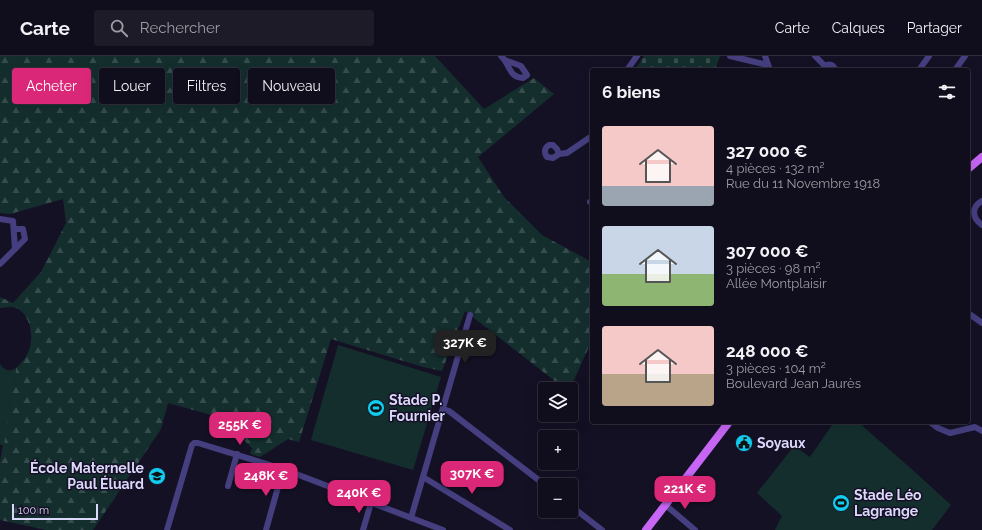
<!DOCTYPE html>
<html lang="fr">
<head>
<meta charset="utf-8">
<style>
	body { margin:0; font-family:Raleway,sans-serif; background:#1e1b29; color:#f1f3f6; height:100vh; display:flex; flex-direction:column; font-size:15px; white-space:nowrap }
	* { box-sizing:border-box; margin:0 }
	p { font-size:13px; color:#9c9ca3 }
	.icon { flex:none; width:22px; height:22px; fill:none; stroke:currentColor; stroke-width:2; stroke-linecap:round; stroke-linejoin:round }
	.map { position:relative; flex:1; overflow:hidden }
	.panel { position:absolute; left:590px; top:12px; width:380px; height:356px; display:flex; flex-direction:column; background:#100d1c; border-radius:4px; box-shadow:0 4px 16px #0002,0 0 0 1px #302d3b }
	.panel>* { flex:none }
	.guide { position:absolute; left:12px; top:12px; width:380px; height:36px; display:flex; gap:8px }
	.buttons { position:absolute; left:538px; top:326px; display:grid; gap:8px }
	.buttons a { display:grid; place-items:center; width:40px; height:40px; border-radius:4px; background:#100d1c; box-shadow:0 4px 16px #0002,0 0 0 1px #302d3b; font-size:20px }
	.scale { position:absolute; left:12px; bottom:10px; width:86px; box-sizing:border-box; padding-left:4px; border:2px solid #ddd7fc; border-top:0; font-size:11px; line-height:14px; white-space:nowrap; color:#ddd7fc; -webkit-text-stroke:3px #151125; paint-order:stroke }
	.price { position:absolute; translate:-50% -34px; padding:0 9px; border-radius:8px; background:#db2777; color:#fff; font-size:13px; line-height:26px; filter:drop-shadow(0 1px 2px #0008) }
	.price::after { content:''; position:absolute; left:50%; top:24px; width:12px; height:9px; margin-left:-6px; background:inherit; clip-path:polygon(0 0,100% 0,50% 100%) }
	.price.active { background:#222; color:#fff }
	ul { padding:0; list-style:none }
	li { display:flex; align-items:center; gap:12px; height:100px; padding:0 12px }
	li span { display:grid; place-items:center; flex:none; width:112px; height:80px; border-radius:4px; color:#555 }
	li>.icon { margin-inline-start:auto }
	span .icon { width:48px; height:48px; fill:#fffc; stroke-width:1 }
	li b { font-size:17px }
	h2 { display:flex; justify-content:space-between; align-items:center; height:48px; padding:0 12px; font-size:17px }
	.tag { padding:0 14px; border-radius:4px; background:#100d1c; box-shadow:0 4px 16px #0002,0 0 0 1px #302d3b; font-size:14px; line-height:36px }
	.tag.active { background:#db2777; color:#fff }
	header { display:flex; align-items:center; gap:24px; box-sizing:border-box; height:56px; padding:0 20px; background:#100d1c; border-bottom:1px solid #302d3b }
	header strong { font-size:19px }
	nav { display:flex; gap:22px; margin-inline-start:auto; font-size:14px }
	.search { width:280px; height:36px; background:#1e1b29; display:flex; align-items:center; gap:10px; box-sizing:border-box; padding:0 14px; border-radius:4px; color:#9c9ca3; font-size:15px }
	.map>svg:first-child { display:block }
	.forest { fill:url(#forest-firs) }
	.cemetery { fill:url(#cemetery-stones) }
	.park { fill:#142e2e }
	.lines { fill:none; stroke-linecap:round; stroke-linejoin:round }
	.minor { stroke:#453f80; stroke-width:6 }
	.major { stroke:#c766f4; stroke-width:8 }
	.labels { text-anchor:middle; stroke-width:3; stroke-linejoin:round; paint-order:stroke }
	.poi-label { font-size:14px; font-weight:bold; fill:#ddd7fc; stroke:#151125; text-anchor:start }
</style>
</head>
<body>
<header>
<strong>Carte</strong>
<div class="search"><svg class="icon" aria-label="search" viewBox="0 0 24 24"><circle cx="10" cy="10" r="6"/><path d="M15 15l6 6"/></svg>Rechercher</div>
<nav><a>Carte</a><a>Calques</a><a>Partager</a></nav>
</header>
<div class="map">
<svg width="982" height="474" viewBox="0 0 982 474">
	<defs>
		<pattern id="forest-firs" width="22" height="20" patternUnits="userSpaceOnUse"><rect width="22" height="20" fill="#142e2e"/><path d="M5 1l3.5 6h-7zM16 11l3.5 6h-7z" fill="#364c4d"/></pattern>
		<pattern id="cemetery-stones" width="16" height="16" patternUnits="userSpaceOnUse"><rect width="16" height="16" fill="#142e2e"/><path d="M2 7V4a2 2 0 0 1 4 0v3zM10 15v-3a2 2 0 0 1 4 0v3z" fill="#364c4d"/></pattern>
	</defs>
	<rect width="100%" height="100%" fill="#151125"/>
	<!-- forest -->
	<path class="forest" d="M 0,0 L 435,0 L 484,53 L 534,22 L 554,38 L 478,101 L 504,141 L 542,179 L 592,206 L 592,284 L 570,333 L 565,333 L 465,255 L 442,315 L 423,311 L 331,283 L 299,386 L 288,383 L 260,401 L 250,398 L 252,392 L 228,368 L 229,364 L 168,347 L 161,373 L 93,474 L 46,474 L 0,464 L 0,406 L 16,312 C 23,306 28,299 30,291 C 34,277 29,255 13,251 C 9,250 4,252 0,252 L 0,241 L 13,247 L 41,216 L 66,167 L 63,143 L 10,158 L 0,157 Z"/>
	<!-- cemetery -->
	<path class="cemetery" d="M 644,0 L 720,0 L 715,14 L 635,14 Z"/>
	<!-- park -->
	<g class="park">
		<path d="M 338,289 L 441,321 L 413,414 L 311,384 Z"/>
		<path d="M 0,308 C 4,315 10,316 16,312 L 4,389 L 0,389 Z"/>
		<path d="M 834,366 L 858,366 L 916,417 L 951,449 L 932,474 L 775,474 L 782,460 L 757,437 L 794,390 L 810,401 Z"/>
	</g>
	<g class="lines">
		<!-- minor -->
		<g class="minor">
			<path d="M 501,0 C 510,8 509,22 523,22 L 527,19 L 521,10 L 505,4"/>
			<path d="M 730,0 L 768,9"/>
			<path d="M 765,0 L 770,14"/>
			<path d="M 815,0 L 825,10"/>
			<path d="M 627,14 L 637,0"/>
			<path d="M 823,14 C 824,9 829,7 833,10 L 836,14"/>
			<path d="M 919,14 L 929,0"/>
			<path d="M 955,14 L 965,0"/>
			<path d="M 559,98 L 557,93 L 553,89 L 549,89 C 544,92 544,97 547,101 L 553,102 L 559,98 L 567,97 L 592,80"/>
			<path d="M 982,145 C 971,151 972,162 982,169"/>
			<path d="M 590,146 L 592,145"/>
			<path d="M 0,163 L 13,165 L 15,193 L 0,208"/>
			<path d="M 14,173 L 23,173 L 25,183 L 15,193"/>
			<path d="M 968,257 L 982,267"/>
			<path d="M 443,353 L 449,355 L 545,429"/>
			<path d="M 930,366 L 938,372 L 950,377 L 975,371 L 982,375"/>
			<path d="M 423,421 L 510,474"/>
			<path d="M 228,430 L 237,398"/>
			<path d="M 571,450 L 602,474"/>
			<path d="M 665,450 L 669,452 L 695,474"/>
			<path d="M 411,462 L 470,259"/>
			<path d="M 167,474 L 192,389 L 194,387 L 198,387 L 283,413 L 443,474"/>
			<path d="M 266,474 L 283,413"/>
			<path d="M 363,474 L 371,447"/>
		</g>
		<!-- major -->
		<g class="major">
			<path d="M 968,113 L 982,101"/>
			<path d="M 646,474 L 729,366"/>
		</g>
	</g>
	<!-- icons -->
	<defs>
		<g id="stadium-disc" transform="scale(0.9)"><circle r="9.5" fill="#1ce" stroke="#151125"/><path d="M0-5a6.5 5 0 1 0 0 10a6.5 5 0 1 0 0-10ZM-3.5-1.8h7v3.6h-7Z" fill="#111"/></g>
		<g id="civic-disc" transform="scale(0.9)"><circle r="9.5" fill="#1ce" stroke="#151125"/><path d="M-.6-6.5H3V-4.5H.6V-3L4-1V1h2V6H-6V1h2V-1L-.6-3ZM-1.2 2.5V6h2.4V2.5Z" fill="#111"/></g>
		<g id="school-disc" transform="scale(0.9)"><circle r="9.5" fill="#1ce" stroke="#151125"/><path d="M0-5L7-2L0 1L-7-2ZM-4 1L0 2.5L4 1V4Q0 6-4 4Z" fill="#111"/></g>
	</defs>
	<g fill-rule="evenodd">
		<use href="#stadium-disc" x="376" y="352"/>
		<use href="#civic-disc" x="744" y="387"/>
		<use href="#school-disc" x="157" y="420"/>
		<use href="#stadium-disc" x="841" y="447"/>
	</g>
	<g class="labels">
		<!-- poi labels -->
		<g class="poi-label">
			<text x="389" y="349">Stade P.<tspan x="389" dy="16">Fournier</tspan></text>
			<text x="757" y="392">Soyaux</text>
			<text x="144" y="417" text-anchor="end">École Maternelle<tspan x="144" dy="16">Paul Éluard</tspan></text>
			<text x="854" y="444">Stade Léo<tspan x="854" dy="16">Lagrange</tspan></text>
		</g>
	</g>
</svg>
<div class="buttons">
<a><svg class="icon" aria-label="layers" viewBox="0 0 24 24"><path d="M12 4l9 5-9 5-9-5zM3 14l9 5 9-5"/></svg></a>
<a>+</a>
<a>−</a>
</div>
<div class="scale">100 m</div>
<b class="price active" style="left:465px;top:308px">327K €</b>
<b class="price" style="left:240px;top:390px">255K €</b>
<b class="price" style="left:472px;top:439px">307K €</b>
<b class="price" style="left:266px;top:441px">248K €</b>
<b class="price" style="left:685px;top:454px">221K €</b>
<b class="price" style="left:359px;top:458px">240K €</b>
<div class="guide">
<a class="tag active">Acheter</a>
<a class="tag">Louer</a>
<a class="tag">Filtres</a>
<a class="tag">Nouveau</a>
</div>
<section class="panel">
<h2>6 biens<svg class="icon" aria-label="filters" viewBox="0 0 24 24"><path d="M4 7h16M4 17h16"/><circle cx="9" cy="7" r="2"/><circle cx="15" cy="17" r="2"/></svg></h2>
<ul>
<li><span style="background:linear-gradient(#f6c9c9 75%,#9aa5b1 0)"><svg class="icon" aria-label="home" viewBox="0 0 24 24"><path d="M3 11l9-7 9 7M6 9v11h12V9"/></svg></span><div><b>327 000 €</b><p>4 pièces · 132 m²</p><p>Rue du 11 Novembre 1918</p></div></li>
<li><span style="background:linear-gradient(#c9d6e8 60%,#8fb573 0)"><svg class="icon" aria-label="home" viewBox="0 0 24 24"><path d="M3 11l9-7 9 7M6 9v11h12V9"/></svg></span><div><b>307 000 €</b><p>3 pièces · 98 m²</p><p>Allée Montplaisir</p></div></li>
<li><span style="background:linear-gradient(#f6c9c9 60%,#b9a48a 0)"><svg class="icon" aria-label="home" viewBox="0 0 24 24"><path d="M3 11l9-7 9 7M6 9v11h12V9"/></svg></span><div><b>248 000 €</b><p>3 pièces · 104 m²</p><p>Boulevard Jean Jaurès</p></div></li>
</ul>
</section>
</div>
</body>
</html>
